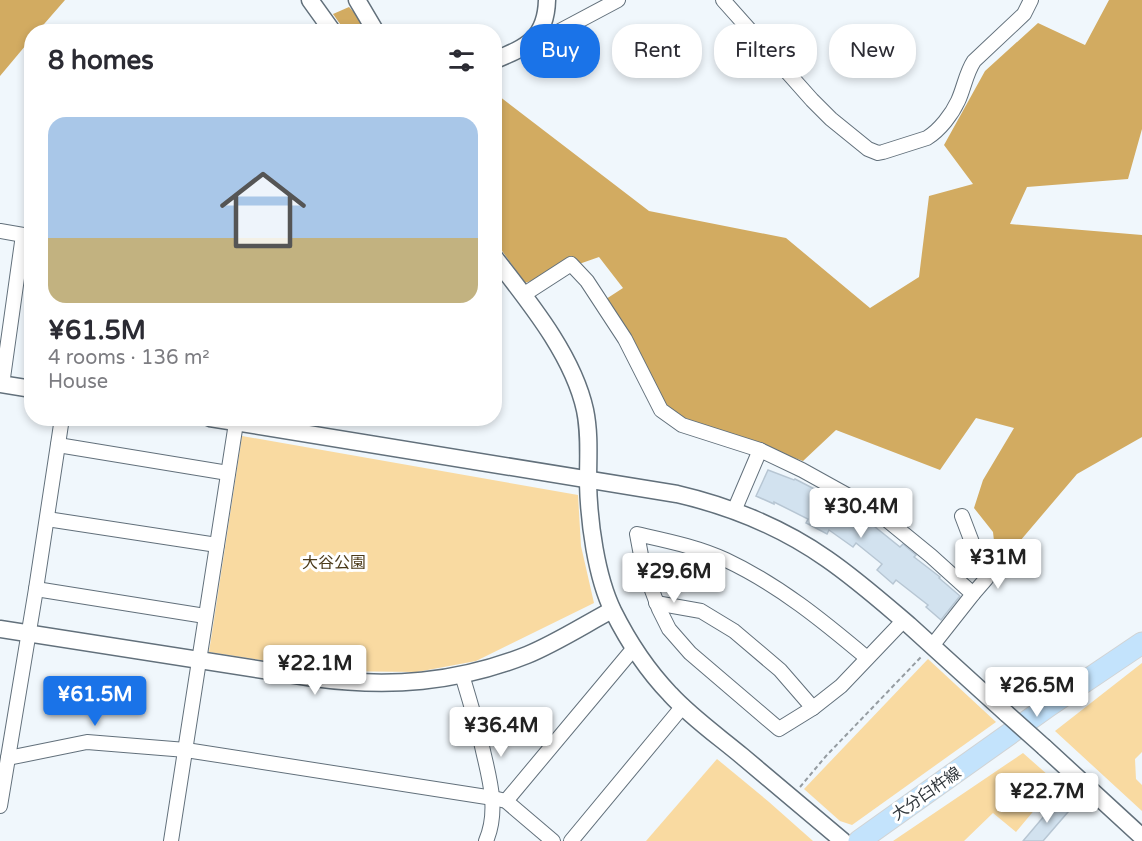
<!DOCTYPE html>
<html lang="en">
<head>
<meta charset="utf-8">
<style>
	body { margin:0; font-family:"Varela Round","Noto Sans JP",sans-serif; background:#f2f2f3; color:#2b2b33; height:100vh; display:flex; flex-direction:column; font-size:22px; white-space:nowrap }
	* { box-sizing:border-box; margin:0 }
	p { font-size:20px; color:#7c7c81 }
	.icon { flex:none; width:33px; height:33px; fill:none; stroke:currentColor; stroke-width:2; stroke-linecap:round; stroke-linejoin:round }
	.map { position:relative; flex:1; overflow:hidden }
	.drawer { position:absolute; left:24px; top:24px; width:478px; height:402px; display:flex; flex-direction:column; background:#fff; border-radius:24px; box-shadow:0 3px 9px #0003 }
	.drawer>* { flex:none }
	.banner { position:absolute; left:520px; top:24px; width:531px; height:54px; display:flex; gap:12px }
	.price { position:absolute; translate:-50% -51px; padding:0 14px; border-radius:6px; background:#fff; color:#222; font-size:20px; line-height:39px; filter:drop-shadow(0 2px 3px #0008) }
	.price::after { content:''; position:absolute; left:50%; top:36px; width:18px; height:14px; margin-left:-9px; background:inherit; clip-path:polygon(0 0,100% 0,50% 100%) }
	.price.current { background:#1a73e8; color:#fff }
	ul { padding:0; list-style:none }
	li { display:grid; align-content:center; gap:12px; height:318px; padding:0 24px }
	li span { display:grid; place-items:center; height:186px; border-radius:18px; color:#555 }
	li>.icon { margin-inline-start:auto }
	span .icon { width:108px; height:108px; fill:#fffc; stroke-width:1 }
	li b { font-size:26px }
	h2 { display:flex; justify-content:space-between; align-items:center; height:72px; padding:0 24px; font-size:26px }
	.pill { padding:0 21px; border-radius:24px; background:#fff; box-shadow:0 3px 9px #0003; font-size:21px; line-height:54px }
	.pill.current { background:#1a73e8; color:#fff }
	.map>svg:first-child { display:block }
	.green { fill:#f9daa1 }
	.forest { fill:#d2ab61 }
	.building { fill:#d2e2ef; stroke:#b7c6d3; stroke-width:1.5 }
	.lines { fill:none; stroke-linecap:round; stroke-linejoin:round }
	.minor-casing { stroke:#62707b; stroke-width:16 }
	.tertiary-casing { stroke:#62707b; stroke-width:19 }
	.primary-casing { stroke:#d1d3d4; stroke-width:23 }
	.path { stroke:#959ca1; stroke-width:2; stroke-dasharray:4.5 3; stroke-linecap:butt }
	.minor { stroke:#fff; stroke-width:14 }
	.tertiary { stroke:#fff; stroke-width:16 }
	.primary { stroke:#c3e3fc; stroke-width:21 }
	.tertiary-bridge-casing { stroke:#62707b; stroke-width:19; stroke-linecap:butt }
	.tertiary-bridge { stroke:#fff; stroke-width:16 }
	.labels { text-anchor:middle; stroke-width:6; stroke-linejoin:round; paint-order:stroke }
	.park-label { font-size:16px; fill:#4c3b1b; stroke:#fff }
	.street-label { font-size:16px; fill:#30363b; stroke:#fff }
</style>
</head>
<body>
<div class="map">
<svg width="1142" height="841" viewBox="0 0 1142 841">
	<rect width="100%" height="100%" fill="#f0f7fc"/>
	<!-- green -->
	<g class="green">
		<path d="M 242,436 L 578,495 L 581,546 L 594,603 L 476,661 L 417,672 L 331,671 L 209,652 Z"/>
		<path d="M 928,659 L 996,722 L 852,825 L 840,821 L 804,789 Z"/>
		<path d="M 1142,663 L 1142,752 L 1135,759 L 1136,779 L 1142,785 L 1142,811 L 1055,731 Z"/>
		<path d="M 1023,753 L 1057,783 L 1016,832 L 993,813 L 964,841 L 893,841 Z"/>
		<path d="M 717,759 L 769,802 L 813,841 L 646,841 Z"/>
	</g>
	<!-- forest -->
	<g class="forest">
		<path d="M 0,0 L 65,0 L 38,31 L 32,32 L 31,39 L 0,76 Z"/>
		<path d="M 1109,0 L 1142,0 L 1142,129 L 1128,179 L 1027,187 L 1010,224 L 1142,235 L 1142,437 L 1077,474 L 997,568 L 993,532 L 974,508 L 983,480 L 1014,428 L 976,418 L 940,470 L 836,430 L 803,461 L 702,425 L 664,409 L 603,301 L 623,288 L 599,257 L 525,283 L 495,241 L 495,93 L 649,211 L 786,238 L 870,308 L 919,277 L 929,196 L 973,184 L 944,145 L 985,71 L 1038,23 L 1085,45 Z"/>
		<path d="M 349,7 L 372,31 L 345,31 L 333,14 Z"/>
	</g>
	<!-- building -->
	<g class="building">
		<path d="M 768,470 L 794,480 L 795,479 L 826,495 L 870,520 L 869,522 L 900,547 L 903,544 L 916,555 L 914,557 L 940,577 L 939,578 L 960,596 L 941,620 L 926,607 L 928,605 L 896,580 L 893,584 L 877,570 L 882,564 L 856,543 L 853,547 L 829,530 L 827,534 L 806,523 L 808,519 L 774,502 L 774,504 L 756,496 Z"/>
		<path d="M 1056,802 L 1068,812 L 1043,841 L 1023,841 Z"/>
	</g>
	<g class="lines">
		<!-- minor casing -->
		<g class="minor-casing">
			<g id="minor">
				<path d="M 723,0 L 812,100 L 831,119 L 868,149 L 878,153 L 883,152 L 927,138 C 940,130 952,114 958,101 C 964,88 966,73 974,61 L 1024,14 L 1031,0"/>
				<path d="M 533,40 L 556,33 L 618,0"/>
				<path d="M 0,231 L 29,236"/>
				<path d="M 523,295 L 571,264 L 587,281 L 625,339 L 661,410 L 682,425 L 760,450"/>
				<path d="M 2,385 L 23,235"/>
				<path d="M 58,445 L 228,473"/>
				<path d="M 734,511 L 760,450 L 802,470 L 876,511 L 931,556 L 973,594"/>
				<path d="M 47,519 L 217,545"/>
				<path d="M 36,589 L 205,616"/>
				<path d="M 656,603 L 701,611 L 734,631 L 780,670 L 813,708"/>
				<path d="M 932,646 L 973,594 L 986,579 L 962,516"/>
				<path d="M 867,658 C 823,621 779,585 726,560 C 698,547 668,541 637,534 L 643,566 L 659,609 L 669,629 L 690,653 L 779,729 L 813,708 L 841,686 L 903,621"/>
				<path d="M 462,675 C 470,701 478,728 484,755 C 491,784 498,813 486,841"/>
				<path d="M 8,758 L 87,742 L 186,750 L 493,798 L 506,801 L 553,841"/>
				<path d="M 506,801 L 634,648"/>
				<path d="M 0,806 L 36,589 L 62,418"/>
				<path d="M 171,841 L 236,423"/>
				<path d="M 571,841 L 683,706"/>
			</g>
		</g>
		<!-- tertiary casing -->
		<g class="tertiary-casing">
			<g id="tertiary">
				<path d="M 310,0 L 333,32"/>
				<path d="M 357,0 L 376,32"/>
				<path d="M 495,60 C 526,47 546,39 547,0"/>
				<path d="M 495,258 C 529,302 573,355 585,410 C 590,434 588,458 588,483 C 589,522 596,576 613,611 C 628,641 647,670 670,694 C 691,717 718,736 742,756 C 776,785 810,813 843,841"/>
				<path d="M 0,384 L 32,389"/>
				<path d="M 210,418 L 677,494 C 729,506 783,528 827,559 C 856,579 882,602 909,625 C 942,655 974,684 1007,714"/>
				<path d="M 0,629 L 314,678 C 389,688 456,683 527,655 C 556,643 584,625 612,610"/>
				<path d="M 1044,747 L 1142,837"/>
			</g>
		</g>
		<!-- primary casing -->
		<g class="primary-casing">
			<path id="primary" d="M 859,841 L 1050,705 L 1142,643"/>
		</g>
		<!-- path -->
		<path class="path" d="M 800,787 L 826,756 L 922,656"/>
		<!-- minor -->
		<use href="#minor" class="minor"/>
		<!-- tertiary -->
		<use href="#tertiary" class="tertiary"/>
		<!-- primary -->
		<use href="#primary" class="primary"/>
		<!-- tertiary-bridge casing -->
		<g class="tertiary-bridge-casing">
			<path id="tertiary-bridge" d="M 1007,714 L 1044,747"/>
		</g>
		<!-- tertiary-bridge -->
		<use href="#tertiary-bridge" class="tertiary-bridge"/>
	</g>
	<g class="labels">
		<!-- park labels -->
		<g class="park-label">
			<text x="334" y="568">大谷公園</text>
		</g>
		<!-- street labels -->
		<g class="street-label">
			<text transform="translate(926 793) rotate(-35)" y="6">大分臼杵線</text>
		</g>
	</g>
</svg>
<b class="price" style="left:861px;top:539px">¥30.4M</b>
<b class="price" style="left:998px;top:590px">¥31M</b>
<b class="price" style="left:674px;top:604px">¥29.6M</b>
<b class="price" style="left:315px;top:696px">¥22.1M</b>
<b class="price" style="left:1037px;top:718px">¥26.5M</b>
<b class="price current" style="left:95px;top:727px">¥61.5M</b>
<b class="price" style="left:501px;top:758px">¥36.4M</b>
<b class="price" style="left:1047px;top:824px">¥22.7M</b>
<div class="banner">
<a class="pill current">Buy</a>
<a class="pill">Rent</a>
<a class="pill">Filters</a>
<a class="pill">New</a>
</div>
<section class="drawer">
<h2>8 homes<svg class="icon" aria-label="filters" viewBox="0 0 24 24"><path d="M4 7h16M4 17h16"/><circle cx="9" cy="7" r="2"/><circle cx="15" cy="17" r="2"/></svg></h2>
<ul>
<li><span style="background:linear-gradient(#a9c7e8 65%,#c2b280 0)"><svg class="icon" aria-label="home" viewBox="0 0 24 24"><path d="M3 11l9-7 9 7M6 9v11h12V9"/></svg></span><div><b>¥61.5M</b><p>4 rooms · 136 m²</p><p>House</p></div></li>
</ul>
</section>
</div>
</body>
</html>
